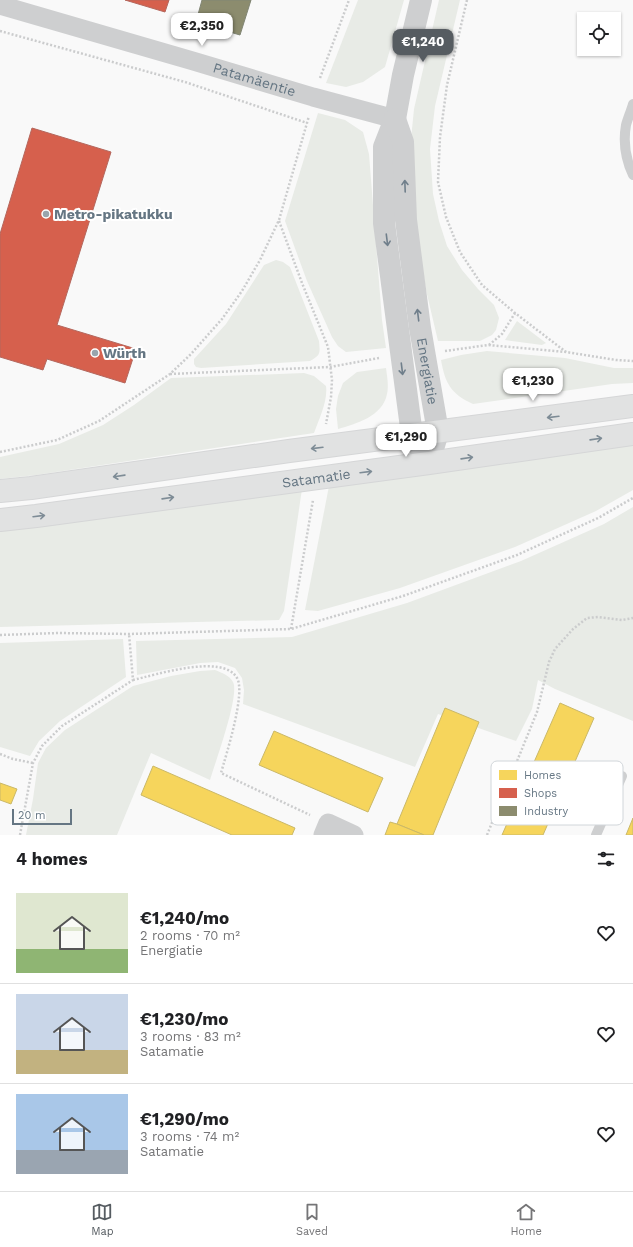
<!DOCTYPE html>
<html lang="en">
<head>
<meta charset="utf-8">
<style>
	body { margin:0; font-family:"Work Sans",sans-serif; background:#f6f6f6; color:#202124; height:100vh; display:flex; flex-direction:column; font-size:15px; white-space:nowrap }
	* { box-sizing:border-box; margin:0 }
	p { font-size:13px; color:#757577 }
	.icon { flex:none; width:22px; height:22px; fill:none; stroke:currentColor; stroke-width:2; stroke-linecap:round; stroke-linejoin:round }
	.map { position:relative; height:835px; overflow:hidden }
	.drawer { display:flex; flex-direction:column; background:#fff; flex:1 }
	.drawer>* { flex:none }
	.controls { position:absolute; left:577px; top:12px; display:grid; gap:8px }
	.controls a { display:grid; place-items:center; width:44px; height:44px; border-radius:0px; background:#fff; box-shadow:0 1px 3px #0004; font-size:20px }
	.scale { position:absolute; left:12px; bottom:10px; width:60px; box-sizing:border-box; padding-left:4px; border:2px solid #657683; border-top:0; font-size:11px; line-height:14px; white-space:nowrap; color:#657683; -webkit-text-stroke:3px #fff; paint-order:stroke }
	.price { position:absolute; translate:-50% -34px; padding:0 9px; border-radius:8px; background:#fff; color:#222; font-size:13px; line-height:26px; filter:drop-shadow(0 1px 2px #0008) }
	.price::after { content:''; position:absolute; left:50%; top:24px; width:12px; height:9px; margin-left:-6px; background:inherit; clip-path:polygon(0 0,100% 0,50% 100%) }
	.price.active { background:#565c61; color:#fff }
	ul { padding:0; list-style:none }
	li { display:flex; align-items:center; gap:12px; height:100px; padding:0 16px }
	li+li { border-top:1px solid #e0e0e0 }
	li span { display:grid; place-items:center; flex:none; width:112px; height:80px; border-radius:0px; color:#555 }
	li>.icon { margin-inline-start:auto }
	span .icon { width:48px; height:48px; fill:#fffc; stroke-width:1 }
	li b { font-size:17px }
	h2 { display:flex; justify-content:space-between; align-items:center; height:48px; padding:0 16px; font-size:17px }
	.menu { display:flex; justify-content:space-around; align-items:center; height:56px; border-top:1px solid #e0e0e0; background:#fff; font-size:11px; color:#757577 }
	.menu a { display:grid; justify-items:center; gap:2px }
	.menu .active { color:#565c61 }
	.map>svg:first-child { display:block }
	.green { fill:#e8ebe6 }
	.homes { fill:#f6d55c; stroke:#cab868 }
	.shops { fill:#d6604d; stroke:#b4675d }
	.industry { fill:#8c8c6e; stroke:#808574 }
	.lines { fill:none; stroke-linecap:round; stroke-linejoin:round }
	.secondary-casing { stroke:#d5d6d7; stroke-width:24 }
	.path { stroke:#cbcccd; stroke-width:2.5; stroke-dasharray:2 2; stroke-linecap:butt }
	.service { stroke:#cecfd0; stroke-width:10 }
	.minor { stroke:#cecfd0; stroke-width:19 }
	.tertiary { stroke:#cecfd0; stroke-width:22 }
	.secondary { stroke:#e1e2e2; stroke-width:22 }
	.oneway { stroke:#707f8b }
	.oneway2 { stroke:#7e8c96 }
	.poi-dot { fill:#99a4ac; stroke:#fff; stroke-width:1.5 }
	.labels { text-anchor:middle; stroke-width:4; stroke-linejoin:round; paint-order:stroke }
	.street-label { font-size:14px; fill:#657683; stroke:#fff }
	.poi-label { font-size:14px; font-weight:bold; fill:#657683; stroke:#fff; text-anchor:start }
	.key { fill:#fff; stroke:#d1d6da; stroke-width:1 }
	.key-label { font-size:11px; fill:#657683 }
</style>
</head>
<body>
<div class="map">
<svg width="633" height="835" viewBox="0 0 633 835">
	<rect width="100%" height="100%" fill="#f9f9f9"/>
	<!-- green -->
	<g class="green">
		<path d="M 358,0 L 404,0 L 385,67 L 363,82 L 346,87 L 326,83 Z"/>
		<path d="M 439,0 L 460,0 L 435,106 L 430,149 L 433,194 L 439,221 L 447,246 L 462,270 L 478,289 L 494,305 L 499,318 L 496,330 L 492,335 L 480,341 L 438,341 L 426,290 L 416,225 L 410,149 L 414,109 Z"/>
		<path d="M 318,113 L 345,120 L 363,132 L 369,154 L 382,320 L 386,348 L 346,352 L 338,346 L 332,337 L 307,281 L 285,221 Z"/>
		<path d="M 276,260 L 283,262 L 290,267 L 319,341 C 320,353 321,355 310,361 L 201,368 L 196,367 L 194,364 L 194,359 L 226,324 L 264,265 Z"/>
		<path d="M 517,321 L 546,343 L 542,345 L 505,340 Z"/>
		<path d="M 487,351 L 565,358 L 614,368 L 633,368 L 633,383 L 612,384 L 473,404 C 451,394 445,383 441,360 L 461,355 Z"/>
		<path d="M 386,368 C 387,376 389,386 387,394 C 383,416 356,424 338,429 L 336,409 L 338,396 L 343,383 L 357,372 Z"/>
		<path d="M 304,373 L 314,376 L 326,386 C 328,401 319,419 314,433 L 36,475 L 0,479 L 0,457 L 59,444 L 103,425 L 134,405 L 171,378 Z"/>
		<path d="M 633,445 L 633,490 L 596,511 L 515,547 L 400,588 L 318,611 L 305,610 L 329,486 Z"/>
		<path d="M 302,489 L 284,611 L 279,620 L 0,627 L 0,530 Z"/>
		<path d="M 633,507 L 633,721 L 555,689 L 538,680 L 532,709 L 516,741 L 438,714 L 415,767 L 243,704 L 244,690 L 242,678 L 235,668 L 218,662 L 200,663 L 137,675 L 136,641 L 292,637 L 407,603 L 521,561 L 604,524 Z"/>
		<path d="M 123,639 L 126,677 L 60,721 L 39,741 L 30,756 L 0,747 L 0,643 Z"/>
		<path d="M 215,670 C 222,673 229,675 233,682 C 240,695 215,763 210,780 L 151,753 L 117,835 L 26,835 L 33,799 L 38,763 L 46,748 L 65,730 L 133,686 L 171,676 L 200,671 Z"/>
	</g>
	<!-- homes -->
	<g class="homes">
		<path d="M 560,703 L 594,718 L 543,835 L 502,835 Z"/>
		<path d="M 445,708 L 479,722 L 433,835 L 424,835 L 397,824 Z"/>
		<path d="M 274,731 L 383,778 L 368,812 L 259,765 Z"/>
		<path d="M 153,766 L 295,828 L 292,835 L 232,835 L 141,795 Z"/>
		<path d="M 0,783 L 17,789 L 11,804 L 0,800 Z"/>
		<path d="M 633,818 L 633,835 L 626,835 Z"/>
		<path d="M 390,822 L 397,824 L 424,835 L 385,835 Z"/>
	</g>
	<!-- shops -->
	<g class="shops">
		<path d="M 125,0 L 169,0 L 165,12 Z"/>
		<path d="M 32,128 L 111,152 L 57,325 L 136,349 L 125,383 L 47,359 L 43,370 L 0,357 L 0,234 Z"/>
	</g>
	<!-- industry -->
	<path class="industry" d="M 202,0 L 251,0 L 240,35 L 196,22 Z"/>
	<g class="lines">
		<!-- secondary casing -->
		<g class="secondary-casing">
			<g id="secondary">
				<path d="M 0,491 L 31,488 L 289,451 L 633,406"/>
				<path id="s3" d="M 0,520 L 36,516 L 429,463 L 633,434"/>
			</g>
		</g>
		<!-- path -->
		<g class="path">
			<path d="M 467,0 L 447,85 L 440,137 L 438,182 L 446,217 L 460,252 L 482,285 L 515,313 L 566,352"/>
			<path d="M 0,31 L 185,82 L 307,123"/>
			<path d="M 320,78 L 349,0"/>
			<path d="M 279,221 L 302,283 L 328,347 L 332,380 L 331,397 L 326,424"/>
			<path d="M 489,345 L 502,334 L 515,313"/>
			<path d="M 445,351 L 488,345 L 566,352 L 616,360 L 633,361"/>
			<path d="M 170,374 L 330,367 L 379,358"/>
			<path d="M 0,452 L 57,440 L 99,421 L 170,374 L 191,354 L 222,319 L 242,291 L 260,260 L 279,220 L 309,116"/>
			<path d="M 291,629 L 313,500"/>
			<path d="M 0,635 L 58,633 L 129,634 L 291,629 L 403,596 L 517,555 L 598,518 L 633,498"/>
			<path d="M 133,680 C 155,675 223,653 237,678 C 246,693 226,755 221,773 L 310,815"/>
			<path d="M 0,754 L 13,759 L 33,763"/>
			<path d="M 20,835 L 33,763 L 42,746 L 62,726 L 133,680 L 129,634"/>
			<path d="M 487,835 L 537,712 L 549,662 L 555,649 L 573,629 L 587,618 L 598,617 L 622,620 L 633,618"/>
		</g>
		<!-- service -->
		<g class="service">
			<path d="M 633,104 C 631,111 628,118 626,125 C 623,142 626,160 633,175"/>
			<path d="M 596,835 L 622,776"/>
		</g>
		<!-- minor -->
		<g class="minor">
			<path id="s1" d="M 0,5 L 193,61 L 313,97 L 395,119"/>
			<path d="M 323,835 L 328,823 L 354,835"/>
		</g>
		<!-- tertiary -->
		<g class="tertiary">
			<path d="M 421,0 L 403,75 L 395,119 L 384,147 L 384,223 L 412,435 L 429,463"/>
			<path id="s2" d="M 395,119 L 403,142 L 406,220 L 420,328 L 438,432 L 433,449"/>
		</g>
		<!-- secondary -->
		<use href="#secondary" class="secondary"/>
	</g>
	<!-- one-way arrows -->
	<defs><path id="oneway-shaft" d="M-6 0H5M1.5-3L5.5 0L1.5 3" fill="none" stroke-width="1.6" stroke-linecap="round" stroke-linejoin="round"/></defs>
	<g class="oneway">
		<use href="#oneway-shaft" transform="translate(405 186) rotate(-92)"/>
		<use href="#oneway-shaft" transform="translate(387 240) rotate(83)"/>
		<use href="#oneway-shaft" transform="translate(418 315) rotate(-97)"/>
		<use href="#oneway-shaft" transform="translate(402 369) rotate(83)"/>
	</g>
	<g class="oneway2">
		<use href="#oneway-shaft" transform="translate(553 417) rotate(173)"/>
		<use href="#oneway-shaft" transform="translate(596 439) rotate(-8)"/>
		<use href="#oneway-shaft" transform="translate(317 448) rotate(173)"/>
		<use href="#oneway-shaft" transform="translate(467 458) rotate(-8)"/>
		<use href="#oneway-shaft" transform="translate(366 472) rotate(-7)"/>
		<use href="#oneway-shaft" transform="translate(119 476) rotate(172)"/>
		<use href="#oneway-shaft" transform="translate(168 498) rotate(-8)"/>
		<use href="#oneway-shaft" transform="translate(39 516) rotate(-7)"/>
	</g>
	<!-- markers -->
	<g class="poi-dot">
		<circle cx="46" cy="214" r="4"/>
		<circle cx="95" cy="353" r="4"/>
	</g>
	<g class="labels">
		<!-- street labels -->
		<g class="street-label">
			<text dy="5" stroke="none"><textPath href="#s1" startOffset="265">Patamäentie</textPath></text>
			<text dy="5" stroke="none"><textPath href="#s2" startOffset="255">Energiatie</textPath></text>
			<text dy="5" stroke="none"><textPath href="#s3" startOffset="319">Satamatie</textPath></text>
		</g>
		<!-- poi labels -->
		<g class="poi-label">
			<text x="54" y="219">Metro-pikatukku</text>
			<text x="103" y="358">Würth</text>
		</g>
	</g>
	<!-- legend -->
	<rect x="491" y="761" width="132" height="64" rx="6" class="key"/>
	<rect x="499" y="770" width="18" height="10" fill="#f6d55c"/>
	<rect x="499" y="788" width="18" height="10" fill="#d6604d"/>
	<rect x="499" y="806" width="18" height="10" fill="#8c8c6e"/>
	<g class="key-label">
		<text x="524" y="779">Homes</text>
		<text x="524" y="797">Shops</text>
		<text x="524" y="815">Industry</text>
	</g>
</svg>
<div class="controls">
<a><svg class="icon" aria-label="locate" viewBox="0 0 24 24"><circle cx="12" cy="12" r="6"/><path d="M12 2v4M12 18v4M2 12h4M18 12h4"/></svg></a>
</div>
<div class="scale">20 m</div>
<b class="price" style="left:202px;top:47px">€2,350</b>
<b class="price active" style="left:423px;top:63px">€1,240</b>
<b class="price" style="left:533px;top:402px">€1,230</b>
<b class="price" style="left:406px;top:458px">€1,290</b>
</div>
<section class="drawer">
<h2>4 homes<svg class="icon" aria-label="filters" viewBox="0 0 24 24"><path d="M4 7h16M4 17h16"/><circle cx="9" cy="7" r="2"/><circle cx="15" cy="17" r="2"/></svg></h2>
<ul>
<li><span style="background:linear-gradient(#dfe7d0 70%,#8fb573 0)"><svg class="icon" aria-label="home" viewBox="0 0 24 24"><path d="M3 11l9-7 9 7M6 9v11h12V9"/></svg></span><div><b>€1,240/mo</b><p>2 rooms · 70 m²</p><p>Energiatie</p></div><svg class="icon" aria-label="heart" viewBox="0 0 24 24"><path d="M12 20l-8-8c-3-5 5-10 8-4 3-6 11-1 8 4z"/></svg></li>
<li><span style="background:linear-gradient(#c9d6e8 70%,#c2b280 0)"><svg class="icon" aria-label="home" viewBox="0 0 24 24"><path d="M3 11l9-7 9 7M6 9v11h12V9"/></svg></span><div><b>€1,230/mo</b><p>3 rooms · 83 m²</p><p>Satamatie</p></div><svg class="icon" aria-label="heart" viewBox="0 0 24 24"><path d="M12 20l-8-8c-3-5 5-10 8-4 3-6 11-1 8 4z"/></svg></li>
<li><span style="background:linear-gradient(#a9c7e8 70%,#9aa5b1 0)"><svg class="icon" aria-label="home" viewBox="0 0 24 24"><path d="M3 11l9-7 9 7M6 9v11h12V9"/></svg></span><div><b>€1,290/mo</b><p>3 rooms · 74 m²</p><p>Satamatie</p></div><svg class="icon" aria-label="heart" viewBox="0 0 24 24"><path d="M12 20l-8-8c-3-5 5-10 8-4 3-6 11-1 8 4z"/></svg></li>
</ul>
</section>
<nav class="menu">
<a class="active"><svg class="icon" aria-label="map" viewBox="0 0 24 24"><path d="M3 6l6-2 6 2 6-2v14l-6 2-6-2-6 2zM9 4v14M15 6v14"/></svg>Map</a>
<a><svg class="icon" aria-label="saved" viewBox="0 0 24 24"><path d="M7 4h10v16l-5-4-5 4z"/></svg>Saved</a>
<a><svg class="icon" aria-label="home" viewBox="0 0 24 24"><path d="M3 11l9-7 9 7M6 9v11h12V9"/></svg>Home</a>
</nav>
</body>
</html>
